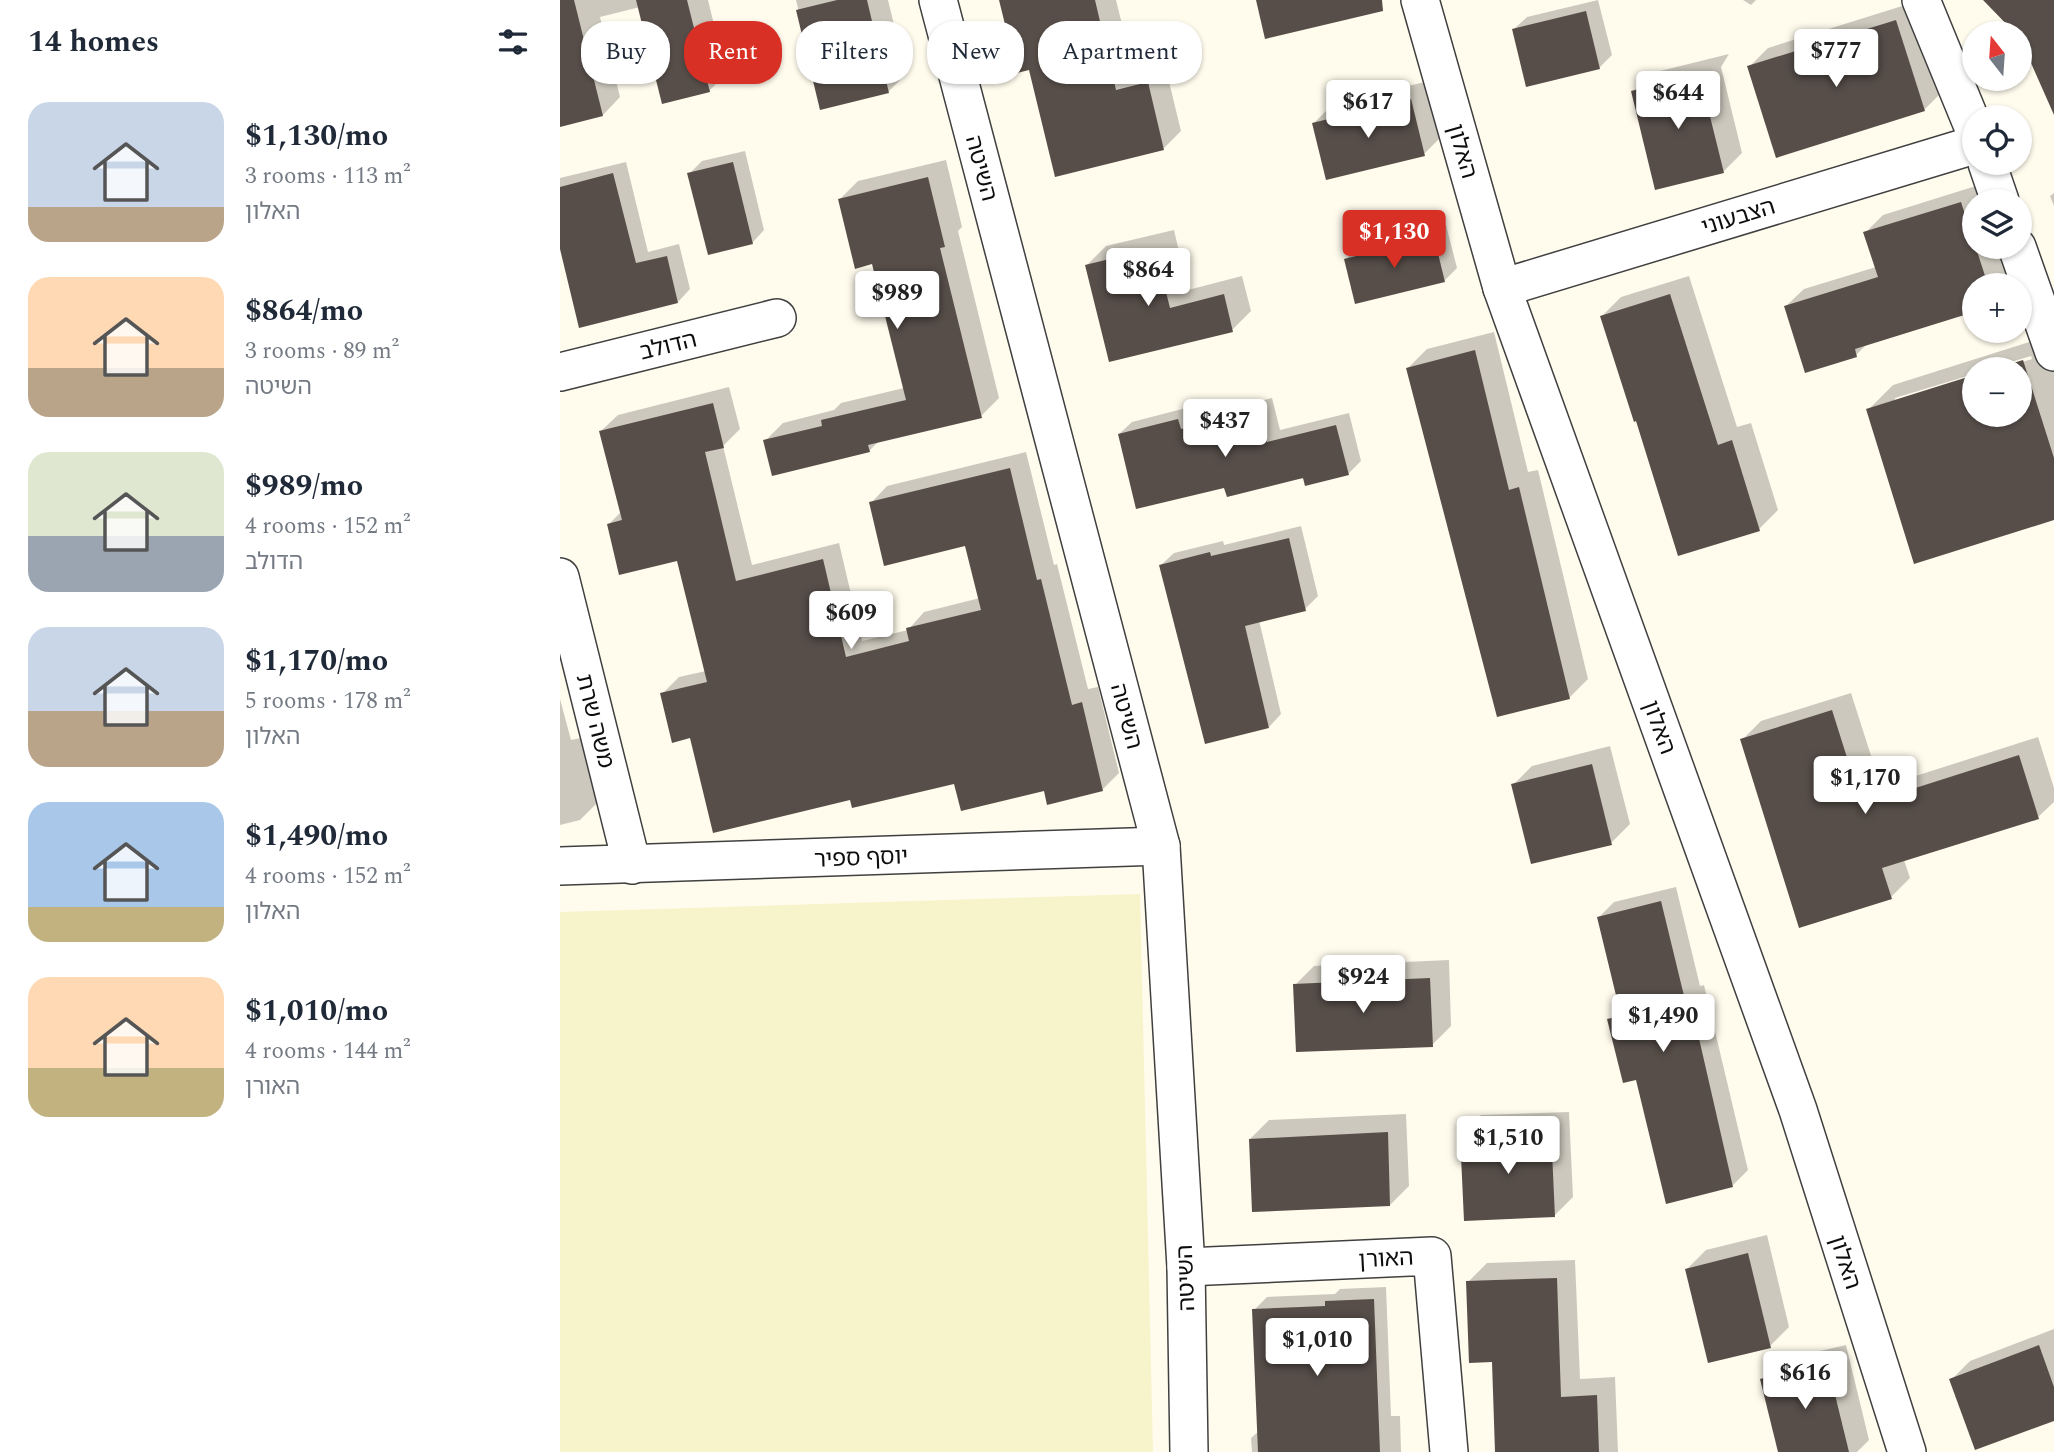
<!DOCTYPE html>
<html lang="en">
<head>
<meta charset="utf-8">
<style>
	body { margin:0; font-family:Spectral,"Noto Sans Hebrew",serif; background:#f2f2f3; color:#1f2937; height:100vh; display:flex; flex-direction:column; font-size:26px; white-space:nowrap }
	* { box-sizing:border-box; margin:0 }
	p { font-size:23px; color:#747a83 }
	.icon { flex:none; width:38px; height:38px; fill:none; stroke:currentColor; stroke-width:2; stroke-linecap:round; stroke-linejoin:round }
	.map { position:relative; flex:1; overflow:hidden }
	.drawer { display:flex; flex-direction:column; background:#fff; width:560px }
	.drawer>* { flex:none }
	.guide { position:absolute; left:21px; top:21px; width:665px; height:63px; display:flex; gap:14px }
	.needle { width:46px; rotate:343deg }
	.fabs { position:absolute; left:1402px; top:21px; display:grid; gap:14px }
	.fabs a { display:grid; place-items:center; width:70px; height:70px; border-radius:50%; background:#fff; box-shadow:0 2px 5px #0004; font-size:35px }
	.price { position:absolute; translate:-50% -60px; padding:0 16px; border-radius:7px; background:#fff; color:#222; font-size:23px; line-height:46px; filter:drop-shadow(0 2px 4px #0008) }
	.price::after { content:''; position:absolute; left:50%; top:42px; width:21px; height:16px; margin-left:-10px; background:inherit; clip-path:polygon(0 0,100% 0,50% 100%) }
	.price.selected { background:#d93025; color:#fff }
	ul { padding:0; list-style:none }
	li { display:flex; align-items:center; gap:21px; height:175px; padding:0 28px }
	li span { display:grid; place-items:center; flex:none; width:196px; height:140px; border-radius:21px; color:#555 }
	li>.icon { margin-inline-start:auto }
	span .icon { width:84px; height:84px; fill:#fffc; stroke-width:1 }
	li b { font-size:30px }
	h2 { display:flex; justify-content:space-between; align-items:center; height:84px; padding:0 28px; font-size:30px }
	.tag { padding:0 24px; border-radius:28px; background:#fff; box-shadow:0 2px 5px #0004; font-size:24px; line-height:63px }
	.tag.selected { background:#d93025; color:#fff }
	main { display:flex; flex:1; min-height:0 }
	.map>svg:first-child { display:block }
	.farmland { fill:#f7f3cb }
	.shadow { fill:#0003; fill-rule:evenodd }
	.building { fill:#574e49 }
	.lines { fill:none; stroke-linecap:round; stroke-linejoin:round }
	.minor-casing { stroke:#404040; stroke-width:40 }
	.minor { stroke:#fff; stroke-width:37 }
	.labels { text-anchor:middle; stroke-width:7; stroke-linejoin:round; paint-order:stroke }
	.street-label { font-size:23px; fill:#0d0d0d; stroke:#fff }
</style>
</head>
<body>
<main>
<section class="drawer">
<h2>14 homes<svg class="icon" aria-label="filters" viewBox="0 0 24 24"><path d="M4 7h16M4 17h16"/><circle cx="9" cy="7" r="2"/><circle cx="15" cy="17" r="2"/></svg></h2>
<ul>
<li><span style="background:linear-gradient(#c9d6e8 75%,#b9a48a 0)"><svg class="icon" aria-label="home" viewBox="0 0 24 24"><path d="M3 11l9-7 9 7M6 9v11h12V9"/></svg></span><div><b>$1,130/mo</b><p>3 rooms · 113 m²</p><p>האלון</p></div></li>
<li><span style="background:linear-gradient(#ffd9b3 65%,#b9a48a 0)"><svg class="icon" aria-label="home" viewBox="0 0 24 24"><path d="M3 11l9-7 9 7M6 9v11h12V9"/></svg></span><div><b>$864/mo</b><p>3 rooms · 89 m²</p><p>השיטה</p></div></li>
<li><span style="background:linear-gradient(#dfe7d0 60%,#9aa5b1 0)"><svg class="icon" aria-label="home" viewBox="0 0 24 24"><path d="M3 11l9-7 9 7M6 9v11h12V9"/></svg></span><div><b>$989/mo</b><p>4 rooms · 152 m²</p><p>הדולב</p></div></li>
<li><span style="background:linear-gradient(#c9d6e8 60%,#b9a48a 0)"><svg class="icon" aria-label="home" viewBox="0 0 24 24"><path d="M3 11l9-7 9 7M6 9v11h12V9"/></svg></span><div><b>$1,170/mo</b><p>5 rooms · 178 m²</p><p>האלון</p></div></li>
<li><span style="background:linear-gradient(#a9c7e8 75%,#c2b280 0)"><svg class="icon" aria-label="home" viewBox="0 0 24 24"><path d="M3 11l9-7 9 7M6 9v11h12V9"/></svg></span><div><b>$1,490/mo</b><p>4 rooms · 152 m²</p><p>האלון</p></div></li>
<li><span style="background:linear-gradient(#ffd9b3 65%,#c2b280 0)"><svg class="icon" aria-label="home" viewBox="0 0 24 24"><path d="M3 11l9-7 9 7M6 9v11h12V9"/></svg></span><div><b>$1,010/mo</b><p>4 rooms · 144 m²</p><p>האורן</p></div></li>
</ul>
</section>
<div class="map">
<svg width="1494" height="1452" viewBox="0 0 1494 1452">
	<rect width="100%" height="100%" fill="#fffbed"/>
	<!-- farmland -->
	<path class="farmland" d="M 580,894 L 593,1452 L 0,1452 L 0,912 Z"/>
	<!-- shadow -->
	<g class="shadow">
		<path d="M 0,0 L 148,0 L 166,74 L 149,91 L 80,7 L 40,17 L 60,97 L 43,115 L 0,125 Z"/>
		<path d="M 236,0 L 328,0 L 346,74 L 328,92 L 262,108 Z"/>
		<path d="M 441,0 L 556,0 L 574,73 L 605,65 L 621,131 L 604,148 L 470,68 Z"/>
		<path d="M 1038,0 L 1052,55 L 1039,68 L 954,29 L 967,17 Z"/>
		<path d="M 1183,0 L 1196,0 L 1191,5 Z"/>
		<path d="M 1355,2 L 1383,91 L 1364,110 L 1189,67 L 1208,48 Z"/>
		<path d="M 1169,54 L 1161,67 L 1182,153 L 1163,172 L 1073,92 L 1092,73 Z"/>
		<path d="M 869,81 L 883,135 L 864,154 L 754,123 L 773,104 Z"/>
		<path d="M 185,151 L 204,230 L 192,243 L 129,174 L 142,161 Z"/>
		<path d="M 386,160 L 402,227 L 398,231 L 439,398 L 421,416 L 319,441 L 309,451 L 205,441 L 223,423 L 274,410 L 281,403 L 344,388 L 314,262 L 280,199 L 298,181 Z"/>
		<path d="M 66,162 L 88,252 L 119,244 L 130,289 L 118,302 L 0,241 L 0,178 Z"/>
		<path d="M 1419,185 L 1424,201 L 1414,201 L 1414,247 L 1438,247 L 1450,285 L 1414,285 L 1414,310 L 1308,343 L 1296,355 L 1226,306 L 1244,289 L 1316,267 L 1305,233 L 1323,215 Z"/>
		<path d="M 1494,193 L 1494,206 L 1490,196 Z"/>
		<path d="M 886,225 L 897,268 L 884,281 L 786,259 L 798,247 Z"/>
		<path d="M 614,230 L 628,290 L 682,276 L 691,311 L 672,330 L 550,360 L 527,265 L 546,246 Z"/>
		<path d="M 1129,276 L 1177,427 L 1191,423 L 1218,510 L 1199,529 L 1042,316 L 1061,297 Z"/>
		<path d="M 934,332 L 968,472 L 978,470 L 1028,679 L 1009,698 L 848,368 L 867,349 Z"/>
		<path d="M 1488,336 L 1494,355 L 1494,518 L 1355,562 L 1308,410 L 1333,385 ZM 1471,356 L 1472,359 L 1439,369 L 1460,369 L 1460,415 L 1414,415 L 1414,377 L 1335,402 L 1335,398 L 1414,374 L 1414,369 L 1428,369 Z"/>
		<path d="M 169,387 L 180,429 L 163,446 L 192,565 L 279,543 L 302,641 L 348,630 L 364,612 L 420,598 L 407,544 L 311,503 L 327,486 L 466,452 L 494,565 L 497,564 L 528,689 L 538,687 L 559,773 L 542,790 L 485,789 L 395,782 L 291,797 L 131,736 L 102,694 L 119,677 L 146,671 L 118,559 L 49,524 L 61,512 L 41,431 L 58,415 Z"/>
		<path d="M 712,398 L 720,430 L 789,413 L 801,461 L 788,474 L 666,486 L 559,434 L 572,422 L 630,407 L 633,418 Z"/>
		<path d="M 741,526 L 758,596 L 745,609 L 699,620 L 721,714 L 709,727 L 601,565 L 614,553 L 663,541 L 664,545 Z"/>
		<path d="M 1291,693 L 1321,787 L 1478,737 L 1494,788 L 1494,802 L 1478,817 L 1344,860 L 1350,878 L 1331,897 L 1182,740 L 1201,721 Z"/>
		<path d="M 0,699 L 11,740 L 21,738 L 37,803 L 20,820 L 0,825 Z"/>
		<path d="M 1050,746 L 1070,824 L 1051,843 L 953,785 L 972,766 Z"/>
		<path d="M 1116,887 L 1140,986 L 1144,985 L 1188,1170 L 1173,1185 L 1077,1078 L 1049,1020 L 1061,1008 L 1039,917 L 1054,902 Z"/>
		<path d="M 889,960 L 891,1026 L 872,1045 L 735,985 L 754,966 Z"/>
		<path d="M 1009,1112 L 1013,1197 L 994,1216 L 902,1134 L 921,1115 Z"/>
		<path d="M 846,1114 L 849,1186 L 830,1205 L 690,1139 L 709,1120 Z"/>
		<path d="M 1207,1235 L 1229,1327 L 1210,1346 L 1127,1269 L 1146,1250 Z"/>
		<path d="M 1015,1260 L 1020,1379 L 1055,1377 L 1058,1452 L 937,1452 L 933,1361 L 908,1282 L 927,1263 Z"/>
		<path d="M 826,1287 L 831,1416 L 840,1416 L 841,1452 L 692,1452 L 691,1438 L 699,1431 L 694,1310 L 707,1297 L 775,1294 L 780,1289 Z"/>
		<path d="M 1494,1329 L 1494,1419 L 1416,1448 L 1391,1380 L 1410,1361 Z"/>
		<path d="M 1286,1345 L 1309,1440 L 1297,1452 L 1220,1452 L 1202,1379 L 1221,1360 Z"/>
	</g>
	<!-- building -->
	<g class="building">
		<path d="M 0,0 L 14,0 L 43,116 L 0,127 Z"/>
		<path d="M 76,0 L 127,0 L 150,92 L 102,104 Z"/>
		<path d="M 277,0 L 307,0 L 329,93 L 260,110 L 236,10 Z"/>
		<path d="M 439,0 L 535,0 L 556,90 L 588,82 L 604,150 L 495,177 L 469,70 L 457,73 Z"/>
		<path d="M 696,0 L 822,0 L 823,11 L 705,39 Z"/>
		<path d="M 1423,0 L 1494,0 L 1494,115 L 1460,38 L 1460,33 L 1455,33 Z"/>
		<path d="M 1026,11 L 1040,69 L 966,87 L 952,29 Z"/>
		<path d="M 1336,20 L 1365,111 L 1216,158 L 1187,66 Z"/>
		<path d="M 1153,71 L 1143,88 L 1164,173 L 1095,190 L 1071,91 Z"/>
		<path d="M 851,99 L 865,156 L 766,180 L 752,123 Z"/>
		<path d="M 173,162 L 193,244 L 148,255 L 127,173 Z"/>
		<path d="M 53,173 L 76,263 L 107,256 L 118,303 L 19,328 L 0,249 L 0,187 Z"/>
		<path d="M 368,177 L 385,247 L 380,248 L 422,418 L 308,445 L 310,452 L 212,476 L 203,440 L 262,426 L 261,420 L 346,400 L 312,264 L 295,269 L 278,199 Z"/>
		<path d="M 1401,202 L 1428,285 L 1414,285 L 1414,312 L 1295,349 L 1297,357 L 1245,373 L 1224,306 L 1318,277 L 1303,232 Z"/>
		<path d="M 874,237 L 885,282 L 795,304 L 784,259 Z"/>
		<path d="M 595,248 L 610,308 L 664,294 L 673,332 L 549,362 L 525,265 Z"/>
		<path d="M 1110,294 L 1158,445 L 1172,440 L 1200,531 L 1118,556 L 1076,421 L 1074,422 L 1040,316 Z"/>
		<path d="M 915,350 L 949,490 L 959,487 L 1010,699 L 937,717 L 846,368 Z"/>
		<path d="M 1463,360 L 1494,458 L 1494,520 L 1354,564 L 1306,409 L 1414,375 L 1414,415 L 1460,415 L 1460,369 L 1434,369 Z"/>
		<path d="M 153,403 L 164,448 L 145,452 L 176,581 L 263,559 L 286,657 L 349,641 L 346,628 L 421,610 L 405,546 L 324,566 L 309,502 L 450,468 L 477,580 L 481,579 L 512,705 L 522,702 L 543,791 L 487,805 L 484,791 L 401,811 L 394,784 L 292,808 L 290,800 L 153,833 L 130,738 L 112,743 L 100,693 L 147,682 L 117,561 L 59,575 L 47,524 L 62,520 L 39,431 Z"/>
		<path d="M 700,410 L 707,442 L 776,425 L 789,475 L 745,486 L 743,478 L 667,497 L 664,488 L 576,509 L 558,434 L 618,419 L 621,429 Z"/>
		<path d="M 729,538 L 746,611 L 685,626 L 709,728 L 645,744 L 599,565 L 650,552 L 651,556 Z"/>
		<path d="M 1272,710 L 1302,805 L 1459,755 L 1479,819 L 1322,868 L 1332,899 L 1239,928 L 1180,739 Z"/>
		<path d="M 1032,764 L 1052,845 L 971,864 L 951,784 Z"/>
		<path d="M 1101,901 L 1125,1000 L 1130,999 L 1173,1187 L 1106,1204 L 1076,1080 L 1063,1083 L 1047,1019 L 1061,1016 L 1037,917 Z"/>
		<path d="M 870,978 L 873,1047 L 736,1052 L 733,984 Z"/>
		<path d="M 991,1130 L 995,1217 L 904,1221 L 900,1134 Z"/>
		<path d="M 828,1132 L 830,1206 L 692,1212 L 689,1139 Z"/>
		<path d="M 1188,1253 L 1211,1348 L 1148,1363 L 1125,1269 Z"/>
		<path d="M 997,1278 L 1001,1397 L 1037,1395 L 1039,1452 L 935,1452 L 932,1362 L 909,1363 L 906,1281 Z"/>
		<path d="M 814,1299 L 820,1452 L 698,1452 L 692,1309 L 765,1306 L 765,1301 Z"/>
		<path d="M 1479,1345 L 1494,1387 L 1494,1421 L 1415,1450 L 1389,1379 Z"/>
		<path d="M 1267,1362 L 1289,1452 L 1218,1452 L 1200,1379 Z"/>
	</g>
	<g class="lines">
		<!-- minor casing -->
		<g class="minor-casing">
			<g id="minor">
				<path d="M 378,0 L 601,846 L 626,1267 L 629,1452"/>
				<path d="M 860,0 L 942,288 L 1238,1110 L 1347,1452"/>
				<path d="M 1361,0 L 1414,129"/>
				<path d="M 1427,163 L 1440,201"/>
				<path d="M 1457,247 L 1494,352"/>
				<path d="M 942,288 L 1414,145"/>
				<path d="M 0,372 L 217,318"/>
				<path d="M 0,577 L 72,865"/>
				<path d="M 0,866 L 601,846"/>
				<path d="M 626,1267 L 872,1256 L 889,1452"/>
			</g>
		</g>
		<!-- minor -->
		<use href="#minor" class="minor"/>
	</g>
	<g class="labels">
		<!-- street labels -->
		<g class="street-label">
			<text transform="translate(903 151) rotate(74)" y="8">האלון</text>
			<text transform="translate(422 168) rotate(75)" y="8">השיטה</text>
			<text transform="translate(1178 216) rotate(-17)" y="8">הצבעוני</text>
			<text transform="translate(108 345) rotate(-14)" y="8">הדולב</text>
			<text transform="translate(567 716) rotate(75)" y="8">השיטה</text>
			<text transform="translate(36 721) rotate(76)" y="8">משה שרת</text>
			<text transform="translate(1100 727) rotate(70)" y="8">האלון</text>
			<text transform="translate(301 857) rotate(-2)" y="8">יוסף ספיר</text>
			<text transform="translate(826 1258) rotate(-3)" y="8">האורן</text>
			<text transform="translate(1286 1262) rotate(72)" y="8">האלון</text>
			<text transform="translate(625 1278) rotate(-92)" y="8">השיטה</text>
		</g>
	</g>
</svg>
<div class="fabs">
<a><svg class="needle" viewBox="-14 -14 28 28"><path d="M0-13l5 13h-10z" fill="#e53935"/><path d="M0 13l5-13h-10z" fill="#747a83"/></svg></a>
<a><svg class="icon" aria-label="locate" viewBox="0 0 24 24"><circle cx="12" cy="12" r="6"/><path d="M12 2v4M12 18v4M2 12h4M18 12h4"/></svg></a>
<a><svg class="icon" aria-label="layers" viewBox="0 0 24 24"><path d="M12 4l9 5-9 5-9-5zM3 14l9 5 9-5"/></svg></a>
<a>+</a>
<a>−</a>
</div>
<b class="price" style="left:1276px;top:89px">$777</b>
<b class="price" style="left:1118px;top:131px">$644</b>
<b class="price" style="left:808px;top:140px">$617</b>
<b class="price selected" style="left:834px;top:270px">$1,130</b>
<b class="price" style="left:588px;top:308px">$864</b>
<b class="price" style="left:337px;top:331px">$989</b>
<b class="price" style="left:665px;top:459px">$437</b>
<b class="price" style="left:291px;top:651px">$609</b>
<b class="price" style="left:1305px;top:816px">$1,170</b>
<b class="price" style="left:803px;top:1015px">$924</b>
<b class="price" style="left:1103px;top:1054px">$1,490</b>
<b class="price" style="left:948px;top:1176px">$1,510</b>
<b class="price" style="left:757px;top:1378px">$1,010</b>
<b class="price" style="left:1245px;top:1411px">$616</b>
<div class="guide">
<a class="tag">Buy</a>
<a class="tag selected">Rent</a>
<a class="tag">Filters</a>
<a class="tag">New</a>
<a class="tag">Apartment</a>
</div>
</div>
</main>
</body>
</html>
